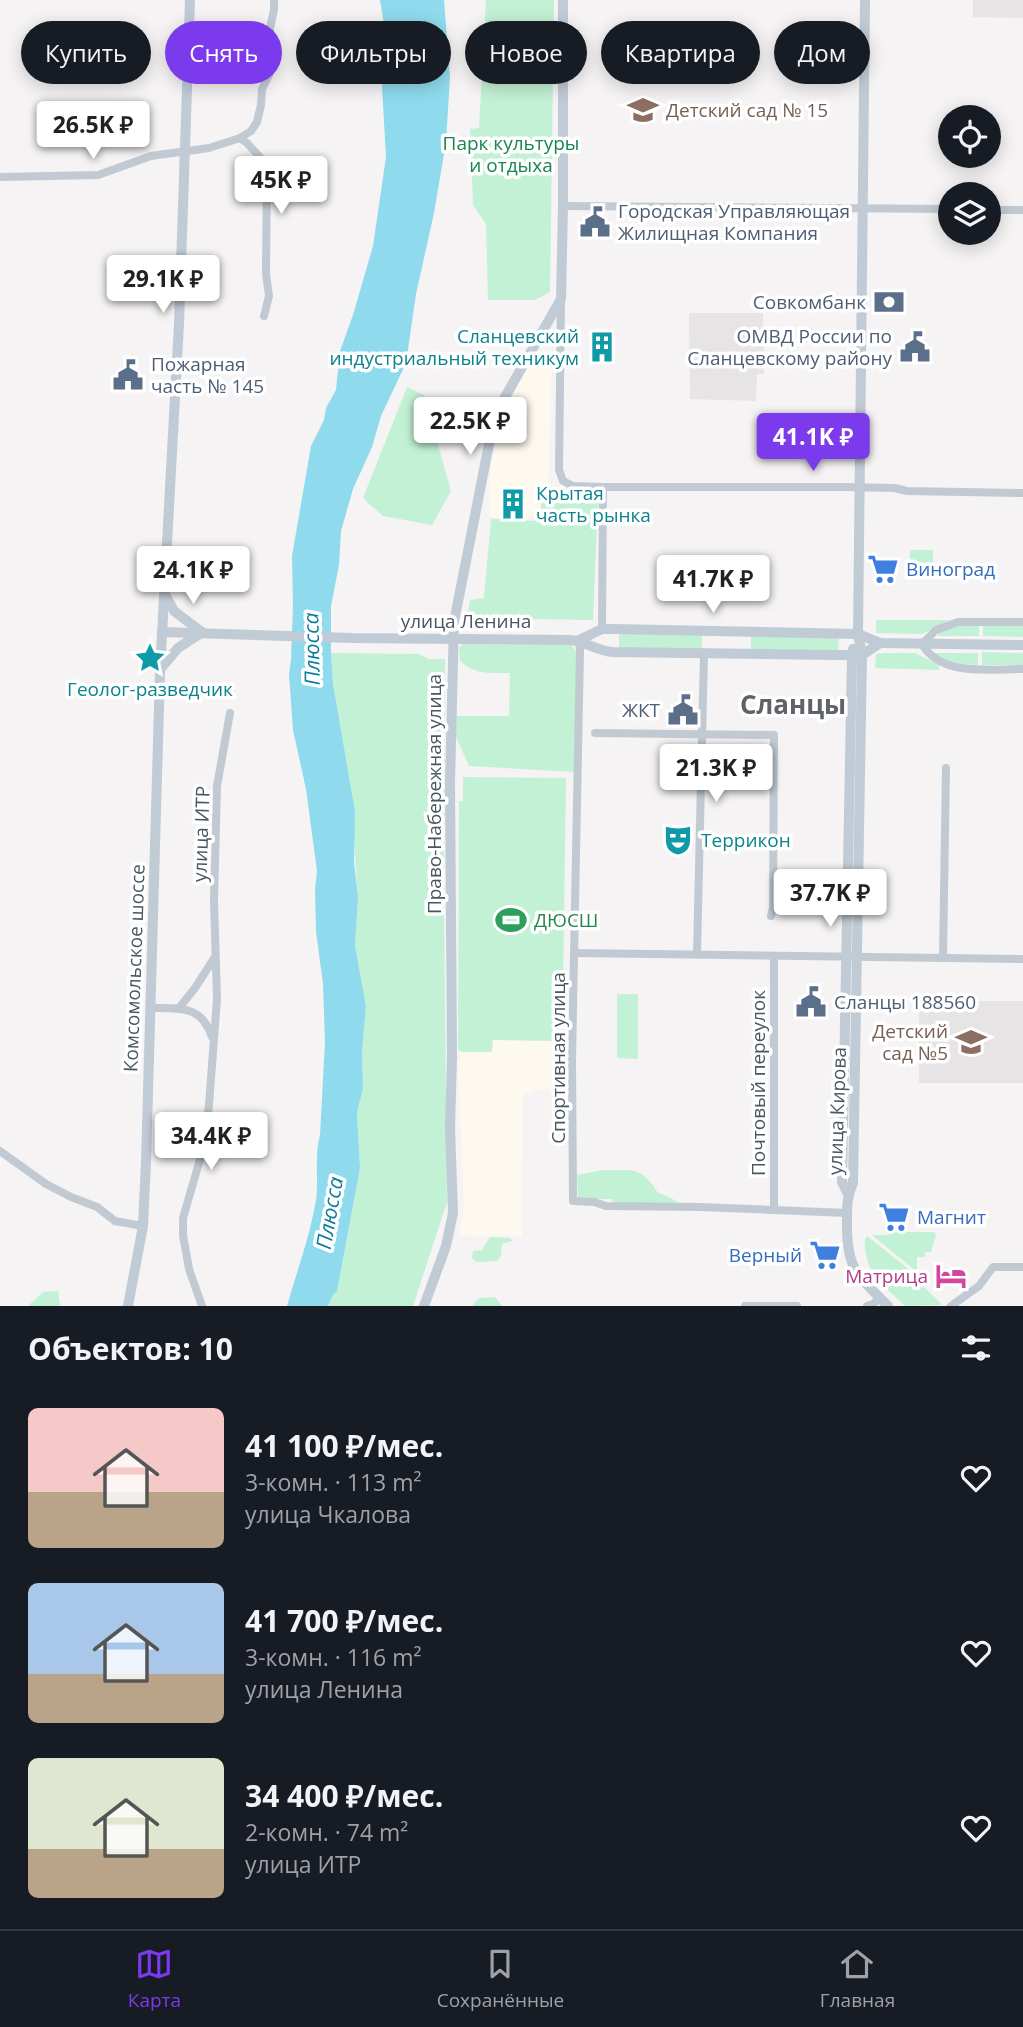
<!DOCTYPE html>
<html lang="ru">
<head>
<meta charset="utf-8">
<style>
	body { margin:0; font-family:"Open Sans",sans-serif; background:#242831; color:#f1f3f6; height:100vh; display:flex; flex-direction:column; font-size:26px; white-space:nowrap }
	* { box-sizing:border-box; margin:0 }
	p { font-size:23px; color:#9ea1a6 }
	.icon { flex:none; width:38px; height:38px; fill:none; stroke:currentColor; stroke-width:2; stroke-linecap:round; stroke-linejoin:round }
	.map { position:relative; height:1306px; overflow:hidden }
	.side { display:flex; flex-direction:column; background:#171b24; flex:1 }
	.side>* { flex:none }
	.top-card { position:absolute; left:21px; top:21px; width:982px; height:63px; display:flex; gap:14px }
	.fabs { position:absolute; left:938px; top:105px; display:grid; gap:14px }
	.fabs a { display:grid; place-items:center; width:63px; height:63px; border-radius:50%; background:#171b24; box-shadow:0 4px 18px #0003; font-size:35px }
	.price { position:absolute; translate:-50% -60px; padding:0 16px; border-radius:7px; background:#fff; color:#222; font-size:23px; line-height:46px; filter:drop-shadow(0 2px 4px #0008) }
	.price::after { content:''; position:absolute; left:50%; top:42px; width:21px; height:16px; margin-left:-10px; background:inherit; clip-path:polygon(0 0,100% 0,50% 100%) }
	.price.selected { background:#7c3aed; color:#fff }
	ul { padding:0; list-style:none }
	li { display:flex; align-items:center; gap:21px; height:175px; padding:0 28px }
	li span { display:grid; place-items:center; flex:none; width:196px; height:140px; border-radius:10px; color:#555 }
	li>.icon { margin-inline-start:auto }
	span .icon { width:84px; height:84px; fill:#fffc; stroke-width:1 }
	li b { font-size:30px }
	h2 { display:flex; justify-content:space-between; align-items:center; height:84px; padding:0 28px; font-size:30px }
	.pill { padding:0 24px; border-radius:32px; background:#171b24; box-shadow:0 4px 18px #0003; font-size:24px; line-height:63px }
	.pill.selected { background:#7c3aed; color:#fff }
	.menu { display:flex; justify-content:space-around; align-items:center; height:98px; border-top:2px solid #363941; background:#171b24; font-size:19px; color:#9ea1a6 }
	.menu a { display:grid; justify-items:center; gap:4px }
	.menu .selected { color:#7c3aed }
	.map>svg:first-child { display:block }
	.commercial { fill:#fdf9ef }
	.education { fill:#e6e4e5 }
	.green { fill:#c3f1d5 }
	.water { fill:#90daee }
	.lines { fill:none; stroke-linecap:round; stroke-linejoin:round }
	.street { stroke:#c1cad2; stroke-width:8 }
	.secondary { stroke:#c1cbd6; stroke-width:10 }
	.labels { text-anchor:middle; stroke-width:7; stroke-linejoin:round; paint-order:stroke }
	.education-label { font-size:19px; fill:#785e54; stroke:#fff; text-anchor:start }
	.park-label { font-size:19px; fill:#17864f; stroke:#fff }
	.service-label { font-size:19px; fill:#4e5e75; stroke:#fff; text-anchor:start }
	.culture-label { font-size:19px; fill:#0d838f; stroke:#fff; text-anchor:start }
	.shop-label { font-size:19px; fill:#366cbe; stroke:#fff; text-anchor:start }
	.street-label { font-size:19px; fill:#4a5661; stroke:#fff }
	.leisure-label { font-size:19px; fill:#27864d; stroke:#fff; text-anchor:start }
	.hotel-label { font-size:19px; fill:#b23c85; stroke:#fff; text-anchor:end }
	.water-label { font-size:21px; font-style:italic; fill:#0c7c9b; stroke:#fff }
	.district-label { font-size:26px; font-weight:bold; fill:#5f6368; stroke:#fff }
</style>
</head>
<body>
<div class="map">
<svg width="1023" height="1306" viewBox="0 0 1023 1306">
	<rect width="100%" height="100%" fill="#f5f3f3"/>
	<!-- commercial -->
	<g class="commercial">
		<path d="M 537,350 L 552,355 L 548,494 L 541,494 L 540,517 L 489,517 L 490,471 L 497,429 L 517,386 Z"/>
		<path d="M 492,1040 L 563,1041 L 563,1089 L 537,1089 L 523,1095 L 522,1236 L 459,1235 L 464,1211 L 458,1061 L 462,1052 L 492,1052 Z"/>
	</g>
	<!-- education -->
	<g class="education">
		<path d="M 973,0 L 1023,0 L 1023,18 L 973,17 Z"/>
		<path d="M 689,313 L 763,313 L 764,374 L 757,374 L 756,401 L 690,399 Z"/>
		<rect x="919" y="1001" width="104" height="82"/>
	</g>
	<!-- green -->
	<g class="green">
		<path d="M 486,0 L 554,0 L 550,292 L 535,300 L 488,300 L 486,224 L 473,205 L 470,129 L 479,128 Z"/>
		<path d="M 407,387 L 424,395 L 451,491 L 432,525 L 383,516 L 363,498 Z"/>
		<path d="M 542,496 L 598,499 L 593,620 L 467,618 L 470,600 L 484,598 L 491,519 L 540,521 Z"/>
		<rect x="910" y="550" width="23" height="24"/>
		<path d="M 876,620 L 950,620 L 922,634 L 876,633 Z"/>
		<path d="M 957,625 L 979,625 L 979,636 L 938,636 L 939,632 Z"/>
		<path d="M 983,625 L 1023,626 L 1023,637 L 983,636 Z"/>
		<path d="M 619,633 L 702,634 L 702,649 L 619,648 Z"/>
		<path d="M 751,635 L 839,637 L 838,651 L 751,650 Z"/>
		<path d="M 463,644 L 571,645 L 577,653 L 575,772 L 469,766 L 456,737 L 456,716 L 509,716 L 510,673 C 491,673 475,675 460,661 L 459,648 Z"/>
		<path d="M 982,652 L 1023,653 L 1023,665 L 982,665 Z"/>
		<path d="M 331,653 L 419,654 L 429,659 L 445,659 L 444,902 L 447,1202 L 413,1306 L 328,1306 L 333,1295 L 337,1291 L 360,1168 L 357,1113 L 363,1088 L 362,1051 L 366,1006 L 355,946 L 358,896 L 350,787 L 333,684 Z"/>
		<path d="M 881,653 L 915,653 L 939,665 L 939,670 L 875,668 L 876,654 Z"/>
		<path d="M 936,653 L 978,653 L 978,665 L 951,663 L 936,655 Z"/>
		<path d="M 463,777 L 566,778 L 563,989 L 559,989 L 558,1041 L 493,1040 L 492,1052 L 462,1052 L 458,1049 L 459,801 L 463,801 Z"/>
		<path d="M 617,994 L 638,994 L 638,1059 L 617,1058 Z"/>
		<path d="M 603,1170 C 633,1171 641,1165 658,1193 L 667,1196 L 681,1204 L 613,1204 L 612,1199 L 585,1199 L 578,1197 L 577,1175 Z"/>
		<path d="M 889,1232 L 934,1232 L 936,1234 L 931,1252 L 925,1252 L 925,1257 L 917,1257 L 917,1272 L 872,1235 L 888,1235 Z"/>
		<path d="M 867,1236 L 916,1275 C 920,1286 934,1295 942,1305 L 905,1306 C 883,1285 863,1271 865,1239 Z"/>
		<path d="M 490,1237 L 510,1238 L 512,1241 L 502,1244 L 501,1256 L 497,1261 L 476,1262 L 472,1258 L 473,1251 L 482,1250 Z"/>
		<path d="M 58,1291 L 60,1306 L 28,1306 L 43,1292 Z"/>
		<path d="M 495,1297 L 502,1306 L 472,1306 L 479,1298 Z"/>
	</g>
	<!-- water -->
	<path class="water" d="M 380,0 L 444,0 L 450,77 L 446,142 L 434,213 L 416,294 L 406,363 L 381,416 L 372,447 L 353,489 L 341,531 L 339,565 L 331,606 L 331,653 L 333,684 L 355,812 L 354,862 L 358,896 L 355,946 L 366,1006 L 362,1051 L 363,1088 L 357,1113 L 360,1168 L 337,1291 L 333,1295 L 328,1306 L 287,1306 C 297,1271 310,1236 316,1200 C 319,1179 314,1157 320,1135 L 325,1042 L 323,984 L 316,931 L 315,889 L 317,871 L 306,789 L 293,730 L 289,674 L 291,660 L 293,604 L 292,556 L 311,446 L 324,420 L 326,408 L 336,390 L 340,351 L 353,315 L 373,246 L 386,157 L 382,87 L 388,49 Z"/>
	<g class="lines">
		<!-- street -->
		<g class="street">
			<path d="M 240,138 L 247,143 L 267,165 L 266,274 L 269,296 L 264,316"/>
			<path d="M 0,177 L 98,175 L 151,156 L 209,148 L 240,138 L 251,131 L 257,122 L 261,105 L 262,89 L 269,75 L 270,28 L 274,10 L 274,0"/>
			<path d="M 563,206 L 950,209"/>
			<path d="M 989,210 L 1023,210"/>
			<path d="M 561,299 L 559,470 L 563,481 L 573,486 L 603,487 L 602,629"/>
			<path d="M 603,487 L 846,487 L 894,488 L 907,491 L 1023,493"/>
			<path d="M 1023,622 L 958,622 L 936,630 L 922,644 C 941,677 990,669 1023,669"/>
			<path d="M 579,640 L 580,651 L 572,1059 L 573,1201 L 594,1202 L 606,1206 L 700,1207 L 847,1213"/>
			<path d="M 595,733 L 774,735 L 773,908 L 771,916"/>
			<path d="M 574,953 L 1023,959"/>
			<path d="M 697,954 L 704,653"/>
			<path d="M 943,957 L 946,768"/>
			<path d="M 151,1008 C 178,1008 202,1005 212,1037"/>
			<path d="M 179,1008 L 195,988 L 215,957"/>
			<path d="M 0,1151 L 46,1184 L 71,1197 L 97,1207 L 115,1221 L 143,1226"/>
			<path d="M 774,1210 L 774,956"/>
			<path d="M 202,1306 L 189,1269 L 183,1235 L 183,1218 L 203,1149 L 209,1105 L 217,999 L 214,900 L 217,786 L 230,713"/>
			<path d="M 745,1306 L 797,1306"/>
			<path d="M 867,1306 L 873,1304 L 880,1298"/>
			<path d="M 951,1306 L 979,1286 L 993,1267 L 1023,1267"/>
		</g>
		<!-- secondary -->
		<g class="secondary">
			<path d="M 865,0 L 858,634 L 862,655 L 853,1183 C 847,1196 847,1206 847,1220 C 846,1268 856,1274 888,1306"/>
			<path d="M 166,596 L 174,611 L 203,633"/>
			<path d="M 162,632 L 352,638 L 570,640 C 585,641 597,651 613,652 L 835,655 L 862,655 L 880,643"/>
			<path d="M 579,640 L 602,629 L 613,629 L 858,634 L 880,643 L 1023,645"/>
			<path d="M 161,668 L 178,648 L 201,633"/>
			<path d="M 848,1194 L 842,1182 L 852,656 L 853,649"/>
			<path d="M 128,1306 L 143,1226 L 146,1162 L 160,671 L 179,324 L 190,0"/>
			<path d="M 424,1306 L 446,1246 L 453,1213 L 450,1128 L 452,1057 L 450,782 L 454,622 L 492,429 L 501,404 L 561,299 L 563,206 L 563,0"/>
		</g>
	</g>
	<!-- icons -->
	<defs>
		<g id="school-bare" transform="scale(2.415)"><path d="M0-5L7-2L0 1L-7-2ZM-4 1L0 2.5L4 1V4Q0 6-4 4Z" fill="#8d6e63" stroke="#fff" stroke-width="2.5" paint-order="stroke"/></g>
		<g id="civic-bare" transform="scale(2.415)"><path d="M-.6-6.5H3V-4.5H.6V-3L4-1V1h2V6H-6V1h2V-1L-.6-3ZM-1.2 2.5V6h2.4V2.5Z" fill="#5c6f8a" stroke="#fff" stroke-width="2.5" paint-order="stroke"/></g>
		<g id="bank-bare" transform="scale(2.415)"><path d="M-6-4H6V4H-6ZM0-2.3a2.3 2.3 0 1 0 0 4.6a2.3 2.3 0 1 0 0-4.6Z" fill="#5c6f8a" stroke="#fff" stroke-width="2.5" paint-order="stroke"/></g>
		<g id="building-bare" transform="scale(2.415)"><path d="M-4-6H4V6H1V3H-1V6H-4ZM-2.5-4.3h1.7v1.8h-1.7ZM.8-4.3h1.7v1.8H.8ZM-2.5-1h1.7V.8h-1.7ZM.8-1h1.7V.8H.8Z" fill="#0f9aa8" stroke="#fff" stroke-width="2.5" paint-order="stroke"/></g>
		<g id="supermarket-bare" transform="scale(2.415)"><path d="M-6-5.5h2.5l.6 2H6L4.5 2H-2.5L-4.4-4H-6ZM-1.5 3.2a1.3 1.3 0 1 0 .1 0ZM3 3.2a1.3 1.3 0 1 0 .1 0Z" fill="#3f7fe0" stroke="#fff" stroke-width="2.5" paint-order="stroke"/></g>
		<g id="sight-bare" transform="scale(2.415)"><path d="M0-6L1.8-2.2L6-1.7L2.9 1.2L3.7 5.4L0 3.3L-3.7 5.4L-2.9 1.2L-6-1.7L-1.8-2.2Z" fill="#0f9aa8" stroke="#fff" stroke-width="2.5" paint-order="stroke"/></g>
		<g id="theatre-bare" transform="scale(2.415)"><path d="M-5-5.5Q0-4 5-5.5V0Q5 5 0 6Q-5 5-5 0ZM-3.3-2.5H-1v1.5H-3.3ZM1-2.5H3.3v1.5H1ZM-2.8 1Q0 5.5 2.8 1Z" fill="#0f9aa8" stroke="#fff" stroke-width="2.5" paint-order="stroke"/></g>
		<g id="stadium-bare" transform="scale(2.415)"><path d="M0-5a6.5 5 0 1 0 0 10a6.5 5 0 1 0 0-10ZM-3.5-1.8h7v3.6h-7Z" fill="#2e9e5b" stroke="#fff" stroke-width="2.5" paint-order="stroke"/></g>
		<g id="hotel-bare" transform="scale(2.415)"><path d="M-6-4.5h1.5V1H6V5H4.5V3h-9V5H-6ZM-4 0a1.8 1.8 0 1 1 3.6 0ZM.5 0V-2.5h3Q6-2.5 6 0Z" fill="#d1479c" stroke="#fff" stroke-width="2.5" paint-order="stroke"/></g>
	</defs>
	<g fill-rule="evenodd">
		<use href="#school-bare" x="643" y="110"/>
		<use href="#civic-bare" x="595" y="222"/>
		<use href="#bank-bare" x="889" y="302"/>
		<use href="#building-bare" x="602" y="347"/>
		<use href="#civic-bare" x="915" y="347"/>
		<use href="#civic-bare" x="128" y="375"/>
		<use href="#building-bare" x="513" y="504"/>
		<use href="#supermarket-bare" x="883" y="569"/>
		<use href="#sight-bare" x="150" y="658"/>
		<use href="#civic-bare" x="683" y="710"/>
		<use href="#theatre-bare" x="678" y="840"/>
		<use href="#stadium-bare" x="511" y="920"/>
		<use href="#civic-bare" x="811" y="1002"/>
		<use href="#school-bare" x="971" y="1042"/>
		<use href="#supermarket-bare" x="894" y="1217"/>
		<use href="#supermarket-bare" x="825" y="1255"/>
		<use href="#hotel-bare" x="951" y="1276"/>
	</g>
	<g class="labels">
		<!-- education labels -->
		<g class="education-label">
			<text x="666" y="117">Детский сад № 15</text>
			<text x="948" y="1038" text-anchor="end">Детский<tspan x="948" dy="22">сад №5</tspan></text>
		</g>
		<!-- park labels -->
		<g class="park-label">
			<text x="511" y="150">Парк культуры<tspan x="511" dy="22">и отдыха</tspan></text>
		</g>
		<!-- service labels -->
		<g class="service-label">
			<text x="618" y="218">Городская Управляющая<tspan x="618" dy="22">Жилищная Компания</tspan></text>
			<text x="866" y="309" text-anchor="end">Совкомбанк</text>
			<text x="892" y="343" text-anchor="end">ОМВД России по<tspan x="892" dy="22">Сланцевскому району</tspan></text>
			<text x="151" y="371">Пожарная<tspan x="151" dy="22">часть № 145</tspan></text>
			<text x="660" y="717" text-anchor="end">ЖКТ</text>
			<text x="834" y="1009">Сланцы 188560</text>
		</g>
		<!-- culture labels -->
		<g class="culture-label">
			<text x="579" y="343" text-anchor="end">Сланцевский<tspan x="579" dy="22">индустриальный техникум</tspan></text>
			<text x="536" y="500">Крытая<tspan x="536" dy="22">часть рынка</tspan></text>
			<text x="150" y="696" text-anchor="middle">Геолог-разведчик</text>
			<text x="701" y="847">Террикон</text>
		</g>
		<!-- shop labels -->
		<g class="shop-label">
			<text x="906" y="576">Виноград</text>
			<text x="917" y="1224">Магнит</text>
			<text x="802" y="1262" text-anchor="end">Верный</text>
		</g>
		<!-- street labels -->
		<g class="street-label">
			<text x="466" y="628">улица Ленина</text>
			<text transform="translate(434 794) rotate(-90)" y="7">Право-Набережная улица</text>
			<text transform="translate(201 834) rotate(-88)" y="7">улица ИТР</text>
			<text transform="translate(134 968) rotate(-88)" y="7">Комсомольское шоссе</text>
			<text transform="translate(558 1058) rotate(-90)" y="7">Спортивная улица</text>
			<text transform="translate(758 1083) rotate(-90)" y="7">Почтовый переулок</text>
			<text transform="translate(837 1111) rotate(-88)" y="7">улица Кирова</text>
		</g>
		<!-- leisure labels -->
		<g class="leisure-label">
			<text x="534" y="927">ДЮСШ</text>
		</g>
		<!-- hotel labels -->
		<g class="hotel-label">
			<text x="928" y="1283">Матрица</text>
		</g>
		<!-- water labels -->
		<g class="water-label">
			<text transform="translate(312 649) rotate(-91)" y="7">Плюсса</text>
			<text transform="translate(330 1213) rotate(-80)" y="7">Плюсса</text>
		</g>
		<!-- district labels -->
		<g class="district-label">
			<text x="793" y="714">Сланцы</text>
		</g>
	</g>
</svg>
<div class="fabs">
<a><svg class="icon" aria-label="locate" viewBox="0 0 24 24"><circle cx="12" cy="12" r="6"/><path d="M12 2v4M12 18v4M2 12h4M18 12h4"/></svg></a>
<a><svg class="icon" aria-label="layers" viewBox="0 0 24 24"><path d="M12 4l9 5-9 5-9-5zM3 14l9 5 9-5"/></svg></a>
</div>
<b class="price" style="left:93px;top:161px">26.5K ₽</b>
<b class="price" style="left:281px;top:216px">45K ₽</b>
<b class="price" style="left:163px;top:315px">29.1K ₽</b>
<b class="price" style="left:470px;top:457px">22.5K ₽</b>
<b class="price selected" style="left:813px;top:473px">41.1K ₽</b>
<b class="price" style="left:193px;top:606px">24.1K ₽</b>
<b class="price" style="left:713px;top:615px">41.7K ₽</b>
<b class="price" style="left:716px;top:804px">21.3K ₽</b>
<b class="price" style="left:830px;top:929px">37.7K ₽</b>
<b class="price" style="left:211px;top:1172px">34.4K ₽</b>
<div class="top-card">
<a class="pill">Купить</a>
<a class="pill selected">Снять</a>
<a class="pill">Фильтры</a>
<a class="pill">Новое</a>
<a class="pill">Квартира</a>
<a class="pill">Дом</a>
</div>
</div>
<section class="side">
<h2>Объектов: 10<svg class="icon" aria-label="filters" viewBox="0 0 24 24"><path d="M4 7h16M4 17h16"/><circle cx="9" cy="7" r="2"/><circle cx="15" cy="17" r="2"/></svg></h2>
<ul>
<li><span style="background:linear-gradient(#f6c9c9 60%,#b9a48a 0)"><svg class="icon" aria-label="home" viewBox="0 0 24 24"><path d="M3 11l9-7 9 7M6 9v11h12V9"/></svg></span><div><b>41 100 ₽/мес.</b><p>3-комн. · 113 m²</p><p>улица Чкалова</p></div><svg class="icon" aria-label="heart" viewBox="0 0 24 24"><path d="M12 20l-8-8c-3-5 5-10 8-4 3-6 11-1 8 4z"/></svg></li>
<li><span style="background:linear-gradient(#a9c7e8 65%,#b9a48a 0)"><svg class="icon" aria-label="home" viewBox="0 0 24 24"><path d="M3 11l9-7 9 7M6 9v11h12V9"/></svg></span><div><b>41 700 ₽/мес.</b><p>3-комн. · 116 m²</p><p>улица Ленина</p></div><svg class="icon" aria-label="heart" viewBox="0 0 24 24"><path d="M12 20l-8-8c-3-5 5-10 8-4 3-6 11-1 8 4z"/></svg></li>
<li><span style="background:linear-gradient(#dfe7d0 65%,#b9a48a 0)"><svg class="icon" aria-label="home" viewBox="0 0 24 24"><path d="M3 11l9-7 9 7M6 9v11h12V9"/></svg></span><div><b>34 400 ₽/мес.</b><p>2-комн. · 74 m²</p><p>улица ИТР</p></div><svg class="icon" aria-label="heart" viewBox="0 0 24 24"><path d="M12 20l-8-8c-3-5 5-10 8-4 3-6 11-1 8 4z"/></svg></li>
</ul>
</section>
<nav class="menu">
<a class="selected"><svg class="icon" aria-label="map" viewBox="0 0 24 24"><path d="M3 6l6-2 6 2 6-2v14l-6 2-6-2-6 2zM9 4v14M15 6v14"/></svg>Карта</a>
<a><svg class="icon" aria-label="saved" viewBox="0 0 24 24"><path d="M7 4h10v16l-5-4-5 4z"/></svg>Сохранённые</a>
<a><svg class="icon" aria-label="home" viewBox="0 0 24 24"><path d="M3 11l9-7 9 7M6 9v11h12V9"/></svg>Главная</a>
</nav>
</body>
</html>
